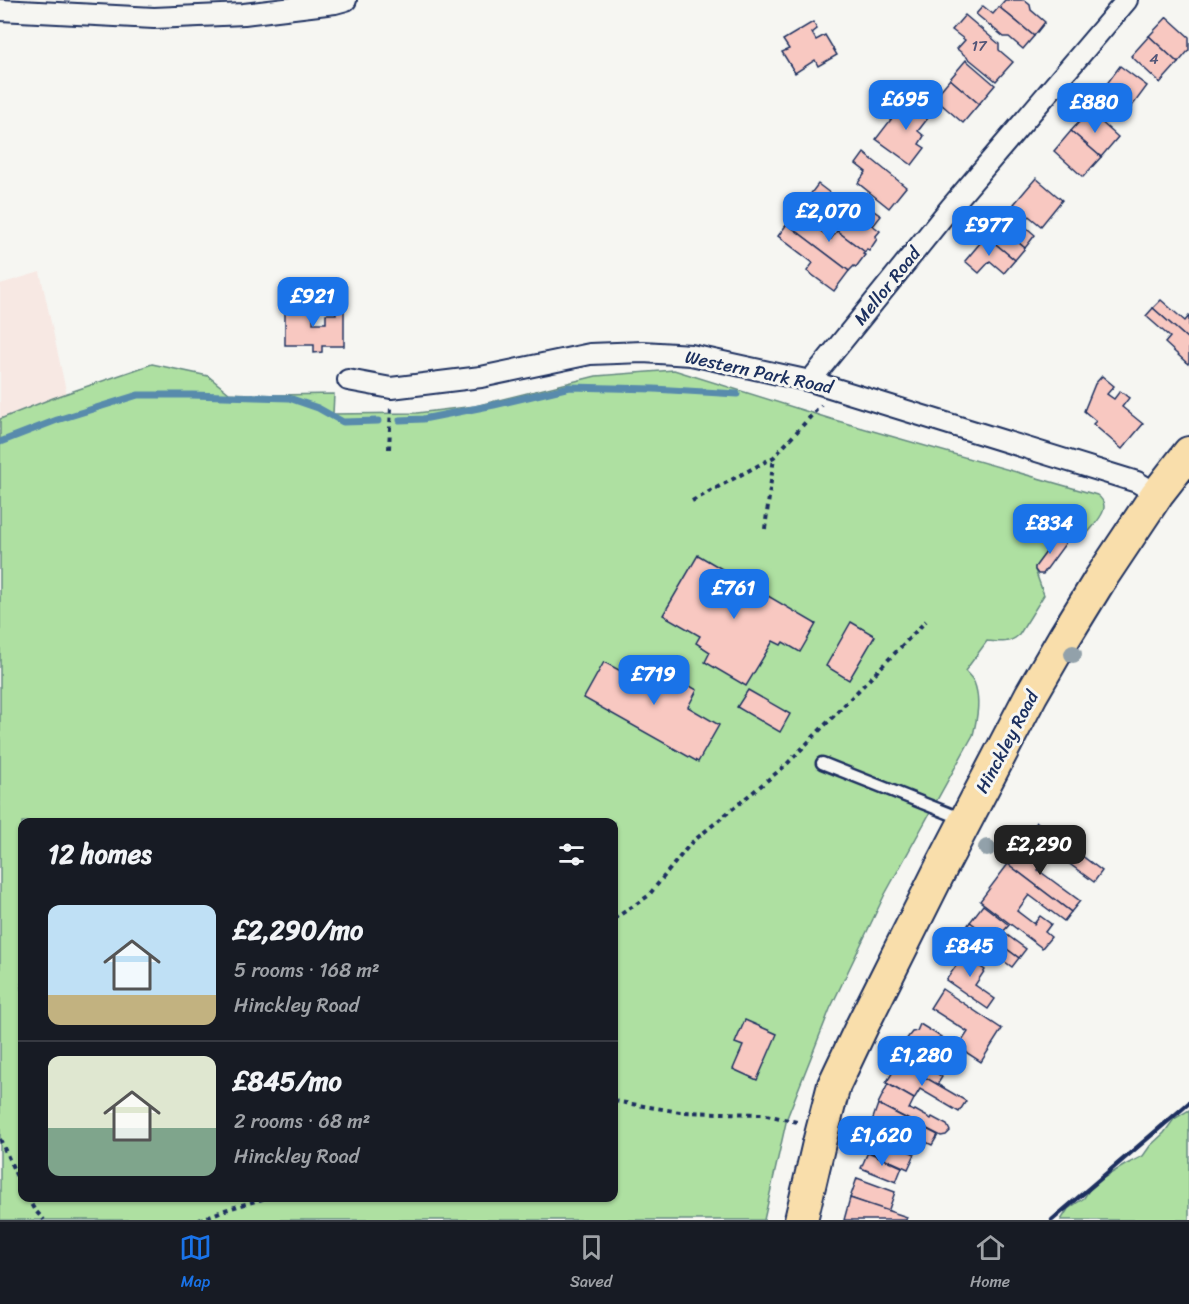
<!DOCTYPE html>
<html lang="en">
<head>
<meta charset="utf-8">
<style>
	body { margin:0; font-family:Sriracha,sans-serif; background:#20242c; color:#f1f3f6; height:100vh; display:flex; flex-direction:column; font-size:22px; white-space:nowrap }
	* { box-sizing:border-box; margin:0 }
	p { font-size:20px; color:#9ea1a6 }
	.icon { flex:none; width:33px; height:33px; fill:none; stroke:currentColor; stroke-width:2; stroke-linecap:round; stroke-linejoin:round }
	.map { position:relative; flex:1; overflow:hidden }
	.sheet { position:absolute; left:18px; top:818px; width:600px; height:384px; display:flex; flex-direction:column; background:#171b24; border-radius:12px; box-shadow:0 2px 4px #0004 }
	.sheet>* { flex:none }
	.price { position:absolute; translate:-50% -51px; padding:0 14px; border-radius:12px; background:#1a73e8; color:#fff; font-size:20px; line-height:39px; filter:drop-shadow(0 2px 3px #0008) }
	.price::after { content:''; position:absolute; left:50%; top:36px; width:18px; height:14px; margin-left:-9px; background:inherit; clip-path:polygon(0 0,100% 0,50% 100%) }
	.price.current { background:#222; color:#fff }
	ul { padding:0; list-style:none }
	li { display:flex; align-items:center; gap:18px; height:150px; padding:0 30px }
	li+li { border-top:2px solid #363941 }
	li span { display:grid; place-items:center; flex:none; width:168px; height:120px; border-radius:12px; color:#555 }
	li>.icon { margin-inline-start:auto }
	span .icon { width:72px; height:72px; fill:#fffc; stroke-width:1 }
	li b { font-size:26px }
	h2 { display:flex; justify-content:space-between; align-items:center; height:72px; padding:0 30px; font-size:26px }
	.dock { display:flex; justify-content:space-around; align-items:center; height:84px; border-top:2px solid #363941; background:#171b24; font-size:16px; color:#9ea1a6 }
	.dock a { display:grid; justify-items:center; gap:3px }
	.dock .current { color:#1a73e8 }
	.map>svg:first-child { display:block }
	.built { fill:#f7e8e3 }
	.green { fill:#aee0a1; stroke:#648880; stroke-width:1.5; fill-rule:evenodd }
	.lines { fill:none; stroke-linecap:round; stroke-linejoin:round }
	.stream { stroke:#588bac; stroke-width:7 }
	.building { fill:#f8c8c1; stroke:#1b2f5e; stroke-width:1.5 }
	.lane-casing { stroke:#1b2f5e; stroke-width:15 }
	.street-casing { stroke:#1b2f5e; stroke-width:24 }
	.primary-casing { stroke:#1b2f5e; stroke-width:36 }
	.path { stroke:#1b2f5e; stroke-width:4; stroke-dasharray:4.5 4.5; stroke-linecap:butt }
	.lane { stroke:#f6f6f2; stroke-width:10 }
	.street { stroke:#f6f6f2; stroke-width:20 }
	.primary { stroke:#f9deab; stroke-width:32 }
	.rail { stroke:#1b2f5e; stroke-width:4.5 }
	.tree { fill:#92a1aa }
	.labels { text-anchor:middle; stroke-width:6; stroke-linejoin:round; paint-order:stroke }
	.number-label { font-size:15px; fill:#525577 }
	.street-label { font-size:18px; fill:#1b2f5e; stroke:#f6f6f2 }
</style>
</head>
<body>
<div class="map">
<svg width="1189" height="1220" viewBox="0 0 1189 1220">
	<rect width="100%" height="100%" fill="#f6f6f2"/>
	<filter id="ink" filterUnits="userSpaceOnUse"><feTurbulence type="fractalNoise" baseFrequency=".0167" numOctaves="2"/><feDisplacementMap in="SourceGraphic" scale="12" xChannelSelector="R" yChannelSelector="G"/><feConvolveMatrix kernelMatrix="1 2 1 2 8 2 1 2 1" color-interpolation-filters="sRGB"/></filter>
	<g filter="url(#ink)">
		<!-- built -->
		<path class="built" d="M 40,272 L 70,409 L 0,437 L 0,284 Z"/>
		<!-- green -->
		<g class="green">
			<path d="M 152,364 L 208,376 L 229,393 L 276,395 L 334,394 L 333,414 L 417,413 L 475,406 L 596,376 L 674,370 L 831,419 L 1097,495 C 1114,507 1096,522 1087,534 L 1058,536 L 1035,567 L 1035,570 L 1044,595 L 1019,635 C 1009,644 999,642 987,641 L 965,671 C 968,674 972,678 974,682 C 981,699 977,719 973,735 L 884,896 L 830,1009 L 787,1118 L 764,1220 L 0,1220 L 0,419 L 53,398 ZM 22,822 L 614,822 L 614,1197 L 22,1197 Z"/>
			<path d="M 1189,1110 L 1189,1220 L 1061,1220 L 1068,1209 L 1084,1198 L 1093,1184 L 1125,1165 L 1143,1156 L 1150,1146 L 1164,1133 L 1174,1119 Z"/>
		</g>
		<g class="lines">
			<!-- stream -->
			<g class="stream">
				<path d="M 400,420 L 423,419 L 494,405 L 570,387 L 654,389 L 737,394"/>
				<path d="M 0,442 L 57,420 L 138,395 L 192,395 L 289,398 L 318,408 L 343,422 L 378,421"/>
			</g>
		</g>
		<!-- building -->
		<g class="building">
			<path d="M 1005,0 L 1024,0 L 1030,5 L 1031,10 L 1045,22 L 1034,36 L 999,7 Z"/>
			<path d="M 983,6 L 993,14 L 999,7 L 1034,36 L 1023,49 L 1009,37 L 1004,37 L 976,14 Z"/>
			<path d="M 965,15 L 999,44 L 999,50 L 1013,62 L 996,81 L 957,49 L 965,40 L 952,30 Z"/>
			<path d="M 1167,17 L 1189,37 L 1189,50 L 1178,63 L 1149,36 Z"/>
			<path d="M 813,22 L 817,29 L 812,33 L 816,40 L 825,35 L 837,55 L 818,66 L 815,60 L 795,73 L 782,52 L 789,49 L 783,40 Z"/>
			<path d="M 1149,36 L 1178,63 L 1160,83 L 1131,56 Z"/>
			<path d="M 966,60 L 995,85 L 979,104 L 950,79 Z"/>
			<path d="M 1120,66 L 1147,86 L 1127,113 L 1100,93 Z"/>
			<path d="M 950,79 L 979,104 L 963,123 L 934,98 Z"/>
			<path d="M 909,96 L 932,113 L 918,131 L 924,136 L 919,144 L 925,148 L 912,165 L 876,139 Z"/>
			<path d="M 1089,111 L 1118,137 L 1101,157 L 1071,131 Z"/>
			<path d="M 1071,131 L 1101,157 L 1083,177 L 1054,151 Z"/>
			<path d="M 864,153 L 906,187 L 889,208 L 858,183 L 866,172 L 856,164 Z"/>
			<path d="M 1036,178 L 1062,200 L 1041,226 L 1014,204 Z"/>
			<path d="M 818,184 L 880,231 L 875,237 L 877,239 L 869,251 L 867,249 L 865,252 L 837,231 L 844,223 L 809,196 Z"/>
			<path d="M 856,205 L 864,212 L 868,207 L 881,216 L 873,226 L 852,210 Z"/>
			<path d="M 1007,211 L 1035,235 L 1025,248 L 996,224 Z"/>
			<path d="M 796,212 L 831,239 L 837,231 L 865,252 L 863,254 L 865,255 L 856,267 L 854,266 L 849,271 L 787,224 Z"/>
			<path d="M 787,224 L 849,271 L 834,291 L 807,271 L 813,263 L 778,236 Z"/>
			<path d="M 996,224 L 1025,248 L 1015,260 L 986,236 Z"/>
			<path d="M 986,236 L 1015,260 L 1004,273 L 990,261 L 979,273 L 965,261 Z"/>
			<path d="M 1161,300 L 1185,321 L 1189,316 L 1189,340 L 1153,308 Z"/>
			<path d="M 285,305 L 313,305 L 313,323 L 326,323 L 326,314 L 336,314 L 335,307 L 344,306 L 344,346 L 322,346 L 322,352 L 314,353 L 314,345 L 285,345 Z"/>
			<path d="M 1153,308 L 1189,340 L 1189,362 L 1188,364 L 1165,343 L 1170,337 L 1146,316 Z"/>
			<path d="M 1102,376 L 1114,386 L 1107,394 L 1114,399 L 1120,391 L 1129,398 L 1122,407 L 1143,424 L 1122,449 L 1093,424 L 1096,421 L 1084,411 L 1095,384 Z"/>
			<path d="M 1058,536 L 1061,536 L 1064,538 L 1066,541 L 1065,544 L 1043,574 L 1038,574 L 1035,570 L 1035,567 Z"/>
			<path d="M 698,555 L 816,624 L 800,652 L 783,642 L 781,645 L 773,641 L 746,686 L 705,662 L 710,652 L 696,643 L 700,636 L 663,615 Z"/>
			<path d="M 851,622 L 875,636 L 849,680 L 826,666 Z"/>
			<path d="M 640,658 L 697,690 L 688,707 L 719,725 L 698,762 L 584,698 L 604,662 L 630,676 Z"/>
			<path d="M 748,690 L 790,714 L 780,732 L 737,707 Z"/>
			<path d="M 1037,822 L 1102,871 L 1094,882 L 1052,851 L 1046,861 L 1022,843 Z"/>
			<path d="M 1022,843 L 1046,861 L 1038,870 L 1080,901 L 1071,912 L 1006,863 Z"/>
			<path d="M 1008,864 L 1071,912 L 1064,921 L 1029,895 L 1017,911 L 1034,924 L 1040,916 L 1051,924 L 1045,932 L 1051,937 L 1042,948 L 980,901 Z"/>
			<path d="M 983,905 L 1009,925 L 1003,932 L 1026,949 L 1019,958 L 970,922 Z"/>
			<path d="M 970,922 L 1019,958 L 1012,967 L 990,951 L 984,958 L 958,939 Z"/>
			<path d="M 968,949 L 984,959 L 979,966 L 985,970 L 975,985 L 995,999 L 988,1009 L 946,980 Z"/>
			<path d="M 942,989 L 1002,1029 L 981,1062 L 958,1047 L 968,1032 L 930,1008 Z"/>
			<path d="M 745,1020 L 777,1034 L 757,1080 L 733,1069 L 743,1046 L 735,1043 Z"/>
			<path d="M 920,1024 L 951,1043 L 939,1063 L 943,1066 L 938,1074 L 942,1077 L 937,1085 L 908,1067 L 910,1063 L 900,1057 L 907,1046 L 905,1041 L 912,1032 L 917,1031 Z"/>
			<path d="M 899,1062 L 966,1101 L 959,1112 L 920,1089 L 914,1099 L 886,1083 Z"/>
			<path d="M 888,1084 L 914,1099 L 909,1109 L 914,1111 L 915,1110 L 931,1119 L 932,1117 L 947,1125 L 950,1131 L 946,1135 L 941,1136 L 878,1104 Z"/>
			<path d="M 878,1104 L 938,1135 L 932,1145 L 899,1129 L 894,1137 L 870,1127 Z"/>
			<path d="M 870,1127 L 897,1139 L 894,1145 L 915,1154 L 908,1169 L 861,1148 Z"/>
			<path d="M 868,1152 L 902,1167 L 896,1182 L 861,1168 Z"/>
			<path d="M 857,1178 L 895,1192 L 888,1212 L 850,1198 Z"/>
			<path d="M 850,1198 L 907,1217 L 906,1220 L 844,1220 Z"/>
		</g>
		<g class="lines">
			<!-- lane casing -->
			<g class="lane-casing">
				<path id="lane" d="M 822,763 L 963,819"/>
			</g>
			<!-- street casing -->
			<g class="street-casing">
				<g id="street">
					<path d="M 0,10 L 154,18 L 244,14 L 335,3 L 346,0"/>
					<path d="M 348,380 L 391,388 L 481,377 L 590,354 L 643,352 L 691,355 L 810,381 L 1137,482 L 1157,494"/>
					<path d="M 810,381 L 950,208 L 1127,0"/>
				</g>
			</g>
			<!-- primary casing -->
			<g class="primary-casing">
				<path id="primary" d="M 801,1220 L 819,1143 L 834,1085 L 862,1026 L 942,866 L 1031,695 L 1064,638 L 1099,581 L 1157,494 L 1189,453"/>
			</g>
			<!-- path -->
			<g class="path">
				<path d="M 389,449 L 391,407"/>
				<path d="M 692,501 L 774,457 L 821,405"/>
				<path d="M 765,529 L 774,457"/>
				<path d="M 614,919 L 648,896 L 691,843 L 786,765 L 926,621"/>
				<path d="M 614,1101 L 680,1112 L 762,1114 L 797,1122"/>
				<path d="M 0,1139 L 22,1188"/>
				<path d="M 27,1197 L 34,1209 L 44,1220"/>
				<path d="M 199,1220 L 225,1210 L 269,1197"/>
			</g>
			<!-- lane -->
			<use href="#lane" class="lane"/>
			<!-- street -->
			<use href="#street" class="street"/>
			<!-- primary -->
			<use href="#primary" class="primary"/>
			<!-- rail -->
			<path class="rail" d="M 1052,1220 L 1189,1103"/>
		</g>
		<!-- trees -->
		<g class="tree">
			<circle cx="1073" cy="654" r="9"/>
			<circle cx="987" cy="848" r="9"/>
		</g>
	</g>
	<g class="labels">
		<!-- number labels -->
		<g class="number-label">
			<text x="979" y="51">17</text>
			<text x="1154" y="64">4</text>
		</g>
		<!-- street labels -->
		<g class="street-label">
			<text transform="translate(887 286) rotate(-51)" y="6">Mellor Road</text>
			<text transform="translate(759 372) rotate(12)" y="6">Western Park Road</text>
			<text transform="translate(1007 742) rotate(-62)" y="6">Hinckley Road</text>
		</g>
	</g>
</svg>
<b class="price" style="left:906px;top:131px">£695</b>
<b class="price" style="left:1095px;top:134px">£880</b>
<b class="price" style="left:829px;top:243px">£2,070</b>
<b class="price" style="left:989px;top:257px">£977</b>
<b class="price" style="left:313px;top:328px">£921</b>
<b class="price" style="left:1050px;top:555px">£834</b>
<b class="price" style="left:734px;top:620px">£761</b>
<b class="price" style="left:654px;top:706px">£719</b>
<b class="price current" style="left:1040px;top:876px">£2,290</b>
<b class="price" style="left:970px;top:978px">£845</b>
<b class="price" style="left:922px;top:1087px">£1,280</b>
<b class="price" style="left:882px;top:1167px">£1,620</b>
<section class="sheet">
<h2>12 homes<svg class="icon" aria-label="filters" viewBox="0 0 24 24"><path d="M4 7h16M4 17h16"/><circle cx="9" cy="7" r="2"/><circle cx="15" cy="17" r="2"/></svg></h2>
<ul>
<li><span style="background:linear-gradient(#bfe0f5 75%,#c2b280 0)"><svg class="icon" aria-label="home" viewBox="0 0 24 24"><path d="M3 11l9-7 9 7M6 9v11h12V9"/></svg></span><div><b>£2,290/mo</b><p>5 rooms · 168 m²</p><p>Hinckley Road</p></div></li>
<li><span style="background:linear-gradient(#dfe7d0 60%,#7fa58c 0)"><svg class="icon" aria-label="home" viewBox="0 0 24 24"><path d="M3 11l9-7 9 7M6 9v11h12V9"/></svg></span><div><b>£845/mo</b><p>2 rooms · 68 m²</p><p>Hinckley Road</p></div></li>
</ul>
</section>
</div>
<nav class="dock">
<a class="current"><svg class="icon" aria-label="map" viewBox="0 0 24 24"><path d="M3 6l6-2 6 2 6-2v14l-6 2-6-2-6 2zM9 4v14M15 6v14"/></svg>Map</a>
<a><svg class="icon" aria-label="saved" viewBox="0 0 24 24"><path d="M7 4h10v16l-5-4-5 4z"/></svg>Saved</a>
<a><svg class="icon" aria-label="home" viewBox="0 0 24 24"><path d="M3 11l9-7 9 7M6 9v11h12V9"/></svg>Home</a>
</nav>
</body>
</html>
